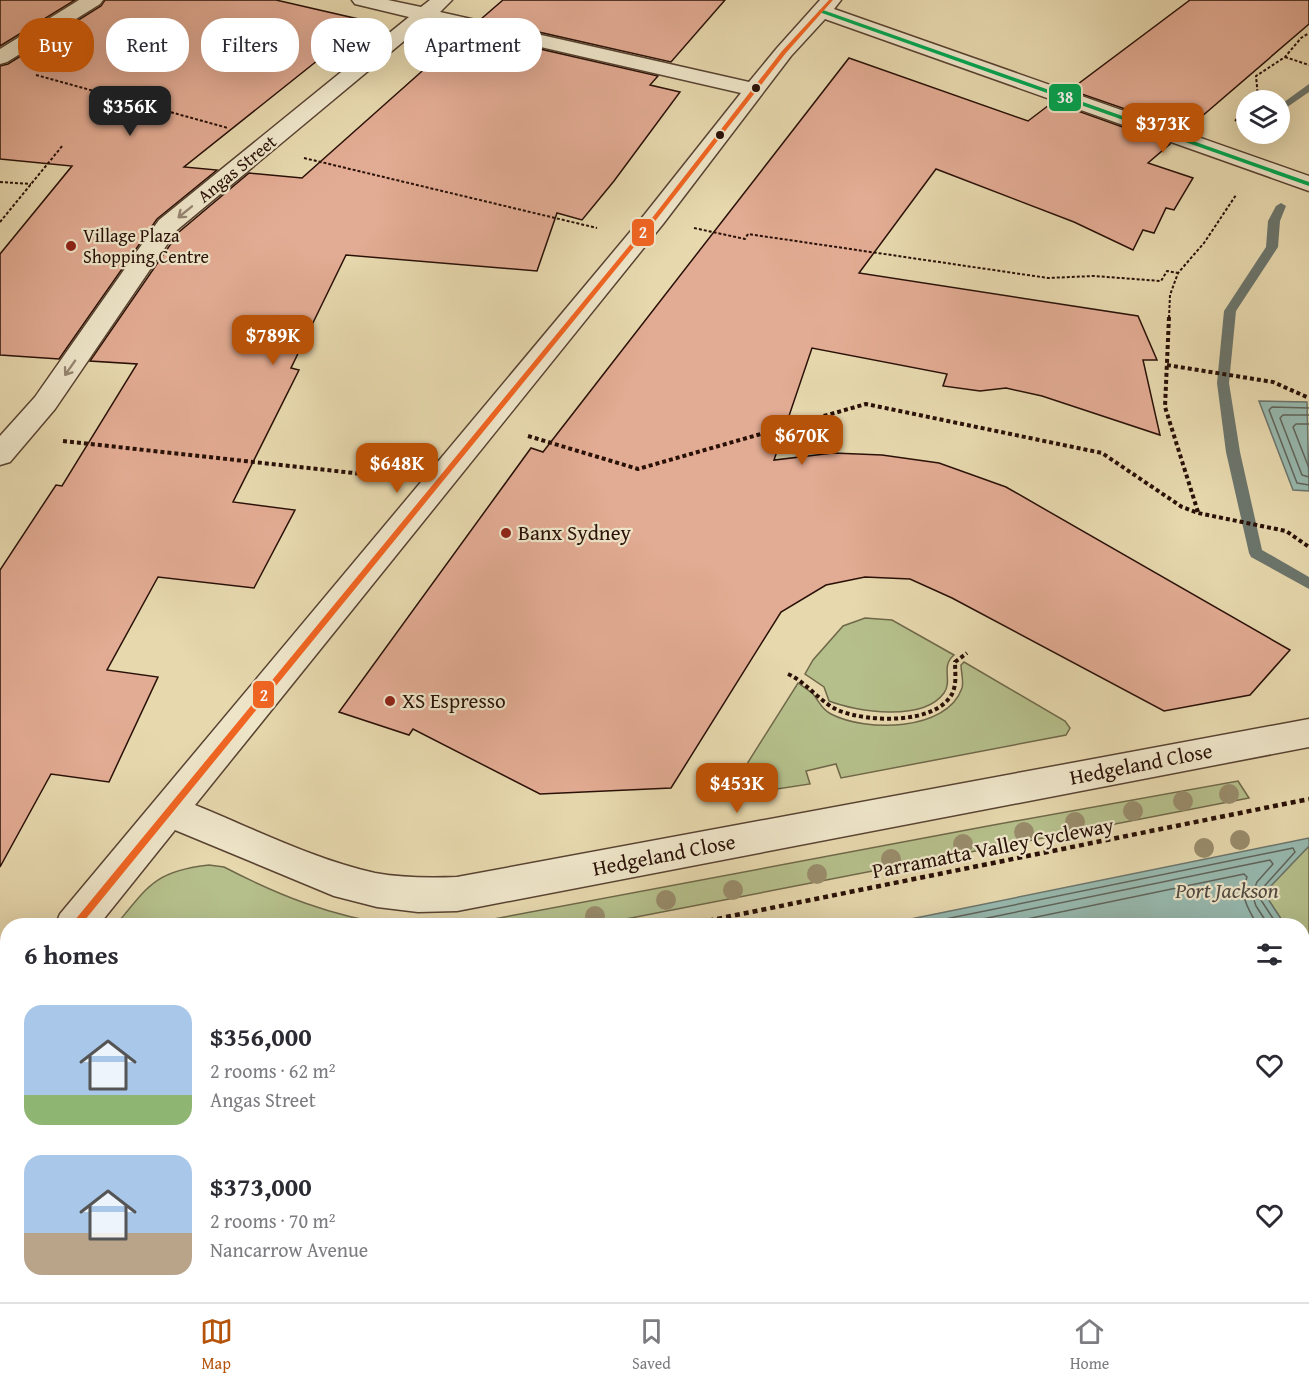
<!DOCTYPE html>
<html lang="en">
<head>
<meta charset="utf-8">
<style>
	body { margin:0; font-family:"Gentium Book Plus",serif; background:#f7f7f7; color:#2b2b33; height:100vh; display:flex; flex-direction:column; font-size:22px; white-space:nowrap }
	* { box-sizing:border-box; margin:0 }
	p { font-size:20px; color:#7c7c81 }
	.icon { flex:none; width:33px; height:33px; fill:none; stroke:currentColor; stroke-width:2; stroke-linecap:round; stroke-linejoin:round }
	.map { position:relative; flex:1; overflow:hidden }
	.panel { position:absolute; left:0px; top:918px; width:1310px; height:384px; display:flex; flex-direction:column; background:#fff; border-radius:24px 24px 0 0; box-shadow:0 6px 24px #0002 }
	.panel>* { flex:none }
	.top-card { position:absolute; left:18px; top:18px; width:600px; height:54px; display:flex; gap:12px }
	.tools { position:absolute; left:1236px; top:90px; display:grid; gap:12px }
	.tools a { display:grid; place-items:center; width:54px; height:54px; border-radius:50%; background:#fff; box-shadow:0 6px 24px #0002; font-size:30px }
	.price { position:absolute; translate:-50% -51px; padding:0 14px; border-radius:12px; background:#b45309; color:#fff; font-size:20px; line-height:39px; filter:drop-shadow(0 2px 3px #0008) }
	.price::after { content:''; position:absolute; left:50%; top:36px; width:18px; height:14px; margin-left:-9px; background:inherit; clip-path:polygon(0 0,100% 0,50% 100%) }
	.price.current { background:#222; color:#fff }
	ul { padding:0; list-style:none }
	li { display:flex; align-items:center; gap:18px; height:150px; padding:0 24px }
	li span { display:grid; place-items:center; flex:none; width:168px; height:120px; border-radius:18px; color:#555 }
	li>.icon { margin-inline-start:auto }
	span .icon { width:72px; height:72px; fill:#fffc; stroke-width:1 }
	li b { font-size:26px }
	h2 { display:flex; justify-content:space-between; align-items:center; height:72px; padding:0 24px; font-size:26px }
	.chip { padding:0 21px; border-radius:24px; background:#fff; box-shadow:0 6px 24px #0002; font-size:21px; line-height:54px }
	.chip.current { background:#b45309; color:#fff }
	.tab-bar { display:flex; justify-content:space-around; align-items:center; height:84px; border-top:2px solid #e1e1e2; background:#fff; font-size:16px; color:#7c7c81 }
	.tab-bar a { display:grid; justify-items:center; gap:3px }
	.tab-bar .current { color:#b45309 }
	.map>svg:first-child { display:block }
	.green { fill:#b5bf8b; stroke:#6f6849; stroke-width:1.5 }
	.water { fill:#97b9af; stroke:#6b756c; stroke-width:1.5 }
	.lines { fill:none; stroke-linecap:round; stroke-linejoin:round }
	.shore { stroke:#60645b; stroke-width:1.5 }
	.stream { fill:#6b756c; fill-rule:evenodd }
	.building { fill:#e2ab93; stroke:#291007; stroke-width:1.5 }
	.minor-casing { stroke:#584231; stroke-width:3 }
	.path-far2 { stroke:#291007; stroke-width:2; stroke-dasharray:3 2; stroke-linecap:butt }
	.path-far1 { stroke:#291007; stroke-width:4; stroke-dasharray:4 3; stroke-linecap:butt }
	.path { stroke:#291007; stroke-width:4.5; stroke-dasharray:5 4; stroke-linecap:butt }
	.minor { fill:#efe6ca; fill-rule:evenodd }
	.bus-1-casing { stroke:#efe6ca; stroke-width:4 }
	.bus-2-casing { stroke:#efe6ca; stroke-width:4 }
	.bus-1 { fill:#00a651; fill-rule:evenodd }
	.bus-2 { fill:#f26522; fill-rule:evenodd }
	.tree { fill:#998c6b }
	.oneway { stroke:#968672 }
	.bus-dot { fill:#291007; stroke:#efe6ca; stroke-width:2 }
	.poi-dot { fill:#8f2418; stroke:#efe6ca; stroke-width:2 }
	.labels { text-anchor:middle; stroke-width:4.5; stroke-linejoin:round; paint-order:stroke }
	.far-street-label { font-size:18px; fill:#291007; stroke:#efe6ca }
	.far-poi-label { font-size:18px; fill:#291007; stroke:#efe6ca; text-anchor:start }
	.poi-label { font-size:21px; fill:#291007; stroke:#efe6ca; text-anchor:start }
	.street-label { font-size:21px; fill:#291007; stroke:#efe6ca }
	.water-label { font-size:22px; font-style:italic; fill:#504b42; stroke:#efe6ca }
	.line-badge { stroke:#efe6ca; stroke-width:2 }
	.badge-label { font-size:16px; text-anchor:middle; font-weight:bold; fill:#fff }
</style>
</head>
<body>
<div class="map">
<svg width="1309" height="1302" viewBox="0 0 1309 1302">
	<rect width="100%" height="100%" fill="#e7d8ae"/>
	<filter id="stains"><feTurbulence type="fractalNoise" baseFrequency=".00333" numOctaves="4"/><feColorMatrix values="0 0 0 0 .2 0 0 0 0 .09 0 0 0 0 .02 0 0 0 .5 -.17"/></filter>
	<radialGradient id="worn" r=".72"><stop offset=".6" stop-color="#630" stop-opacity="0"/><stop offset="1" stop-color="#630" stop-opacity=".3"/></radialGradient>
	<!-- green -->
	<g class="green">
		<path d="M 865,618 L 892,620 L 954,655 C 940,667 953,680 944,693 C 923,722 857,712 829,701 L 824,687 L 805,674 L 813,660 L 843,626 Z"/>
		<path d="M 964,662 L 1065,721 L 1070,728 L 1066,735 L 841,778 L 836,764 L 806,771 L 810,784 L 751,793 L 743,787 L 740,775 L 798,683 C 802,686 809,690 813,694 C 819,701 821,709 831,714 C 865,732 947,732 962,688 C 964,681 961,672 961,665 Z"/>
		<path d="M 1238,781 L 1249,798 L 595,925 L 462,925 L 988,826 Z"/>
		<path d="M 1309,846 L 1309,1029 L 1302,1024 L 1302,926 L 1285,925 L 1264,893 Z"/>
		<path d="M 209,865 L 224,867 C 280,896 331,916 393,925 L 116,925 C 148,886 155,871 209,865 Z"/>
		<path d="M 7,1087 L 8,1294 L 204,1295 L 196,1302 L 0,1302 L 0,1095 Z"/>
	</g>
	<!-- water -->
	<g class="water">
		<path d="M 1259,401 L 1307,402 L 1309,491 L 1293,490 Z"/>
		<path d="M 1309,838 L 1309,846 L 1264,893 L 1285,925 L 881,925 Z"/>
		<path d="M 1302,1024 L 1309,1029 L 1309,1302 L 18,1302 L 21,1294 L 1302,1294 Z"/>
	</g>
	<g class="lines">
		<!-- shore -->
		<g class="shore">
			<path d="M 1309,408 L 1272,407 L 1269,410 L 1297,483 L 1309,485"/>
			<path d="M 1309,415 L 1283,415 L 1280,418 L 1302,475 L 1309,477"/>
			<path d="M 1309,424 L 1296,424 L 1293,427 L 1309,468"/>
			<path d="M 911,926 L 1293,848 L 1295,852 L 1259,892 L 1259,897 L 1278,926"/>
			<path d="M 948,926 L 1270,860 L 1273,864 L 1257,882 L 1252,894 L 1256,906 L 1269,926"/>
			<path d="M 993,926 L 1244,874 L 1247,877 C 1239,896 1248,909 1258,926"/>
		</g>
		<!-- stream -->
		<g class="stream">
			<path d="M 1309,84 L 1309,92 L 1280,112 L 1280,105 Z"/>
			<path d="M 1281,203 L 1286,206 L 1280,221 L 1278,247 L 1236,311 L 1229,383 L 1240,452 L 1262,550 L 1309,577 L 1309,589 L 1251,557 L 1249,553 L 1226,452 L 1217,383 L 1224,311 L 1266,247 L 1268,221 L 1276,206 Z"/>
		</g>
	</g>
	<!-- building -->
	<g class="building">
		<path d="M 0,0 L 75,0 L 0,46 Z"/>
		<path d="M 105,0 L 276,0 L 367,21 L 184,167 L 217,170 L 157,219 L 59,359 L 0,355 L 0,254 L 72,166 L 0,159 L 0,66 L 8,64 L 101,6 Z"/>
		<path d="M 503,0 L 725,0 L 671,62 L 481,19 Z"/>
		<path d="M 1190,0 L 1309,0 L 1309,24 L 1186,130 L 1070,90 Z"/>
		<path d="M 466,32 L 658,76 L 650,85 L 680,92 L 614,181 L 582,220 L 557,213 L 537,271 L 346,255 L 291,368 L 299,370 L 233,502 L 295,510 L 254,588 L 158,577 L 107,670 L 158,677 L 109,782 L 51,774 L 0,867 L 0,570 L 56,485 L 62,486 L 137,364 L 90,361 L 179,232 L 249,173 L 302,178 Z"/>
		<path d="M 849,58 L 1028,121 L 1053,102 L 1170,144 L 1148,163 L 1193,178 L 1174,210 L 1166,208 L 1154,233 L 1143,230 L 1133,250 L 1074,222 L 936,169 L 859,273 L 1138,316 L 1157,360 L 1143,360 L 1160,435 L 1042,396 L 1006,388 L 980,391 L 943,386 L 947,374 L 812,348 L 774,460 L 833,453 L 882,455 L 939,463 L 1006,487 L 1290,650 L 1250,695 L 1164,711 L 952,598 L 910,579 L 865,577 L 826,585 L 781,612 L 671,788 L 540,794 L 413,729 L 409,735 L 339,712 L 531,448 L 543,452 Z"/>
	</g>
	<g class="lines">
		<!-- minor casing -->
		<g class="minor-casing">
			<g id="minor">
				<path d="M 79,0 L 103,0 L 100,4 L 7,62 L 0,64 L 0,49 Z"/>
				<path d="M 352,0 L 388,0 L 421,7 L 430,0 L 452,0 L 440,12 L 749,82 L 777,48 L 820,0 L 841,0 L 834,9 L 1309,176 L 1309,191 L 825,19 L 791,56 L 663,224 L 195,805 C 254,829 313,859 375,873 C 402,878 430,878 457,877 L 1309,719 L 1309,747 L 457,911 L 418,912 L 377,907 L 334,896 L 175,830 L 98,926 L 55,926 L 60,914 L 645,214 L 741,93 L 428,21 L 177,230 L 55,409 L 10,462 L 0,465 L 0,436 L 35,397 L 159,220 L 409,17 L 355,4 Z"/>
				<path d="M 8,985 L 8,1029 L 0,1032 L 0,988 Z"/>
			</g>
		</g>
		<!-- path-far2 -->
		<g class="path-far2">
			<path d="M 1285,57 L 1309,65"/>
			<path d="M 36,75 L 228,128"/>
			<path d="M 1254,100 L 1258,97 L 1256,76 L 1285,57 L 1301,38 L 1309,33"/>
			<path d="M 1235,121 L 1246,109"/>
			<path d="M 304,158 L 597,228"/>
			<path d="M 0,182 L 31,184"/>
			<path d="M 0,222 L 63,145"/>
			<path d="M 694,228 L 745,239 L 748,234 L 1048,278 L 1094,276 L 1161,281 L 1167,271 L 1178,273"/>
			<path d="M 1169,318 L 1170,295 L 1178,273 L 1204,243 L 1236,195"/>
		</g>
		<!-- path-far1 -->
		<g class="path-far1">
			<path d="M 1169,317 L 1165,407 L 1198,512"/>
			<path d="M 1167,365 L 1273,382 L 1309,398"/>
			<path d="M 528,436 L 638,469 L 866,404 L 1102,453 L 1182,507 L 1198,513 L 1286,531 L 1309,547"/>
			<path d="M 63,441 L 390,477"/>
			<path d="M 788,674 C 808,683 820,703 840,711 C 868,722 935,725 952,694 C 957,684 955,672 955,662 L 967,653"/>
		</g>
		<!-- path -->
		<g class="path">
			<path d="M 682,926 L 1309,799"/>
			<path d="M 0,1177 L 8,1171"/>
		</g>
		<!-- minor -->
		<use href="#minor" class="minor"/>
		<!-- bus-1 casing -->
		<g class="bus-1-casing">
			<path id="bus-1" d="M 819,10 L 823,10 L 1309,182 L 1309,186 L 819,12 Z"/>
		</g>
		<!-- bus-2 casing -->
		<g class="bus-2-casing">
			<path id="bus-2" d="M 829,0 L 833,0 L 786,53 L 656,220 L 80,926 L 70,926 L 652,218 L 782,51 Z"/>
		</g>
		<!-- bus-1 -->
		<use href="#bus-1" class="bus-1"/>
		<!-- bus-2 -->
		<use href="#bus-2" class="bus-2"/>
	</g>
	<!-- trees -->
	<g class="tree">
		<circle cx="1229" cy="794" r="10"/>
		<circle cx="1183" cy="801" r="10"/>
		<circle cx="1133" cy="811" r="10"/>
		<circle cx="1075" cy="822" r="10"/>
		<circle cx="1024" cy="832" r="10"/>
		<circle cx="1240" cy="840" r="10"/>
		<circle cx="963" cy="844" r="10"/>
		<circle cx="1204" cy="848" r="10"/>
		<circle cx="891" cy="859" r="10"/>
		<circle cx="817" cy="874" r="10"/>
		<circle cx="733" cy="890" r="10"/>
		<circle cx="666" cy="900" r="10"/>
		<circle cx="595" cy="916" r="10"/>
	</g>
	<!-- one-way arrows -->
	<defs><path id="oneway-shaft" d="M-6 0H5M1.5-3L5.5 0L1.5 3" fill="none" stroke-width="1.6" stroke-linecap="round" stroke-linejoin="round" transform="scale(1.5)"/></defs>
	<g class="oneway">
		<use href="#oneway-shaft" transform="translate(185 212) rotate(141)"/>
		<use href="#oneway-shaft" transform="translate(70 368) rotate(125)"/>
	</g>
	<!-- markers -->
	<g class="bus-dot">
		<circle cx="756" cy="88" r="5"/>
		<circle cx="720" cy="135" r="5"/>
	</g>
	<g class="poi-dot">
		<circle cx="71" cy="246" r="6"/>
		<circle cx="506" cy="533" r="6"/>
		<circle cx="390" cy="701" r="6"/>
	</g>
	<g class="labels">
		<!-- far-street labels -->
		<g class="far-street-label">
			<text transform="translate(237 169) rotate(-39)" y="6">Angas Street</text>
		</g>
		<!-- far-poi labels -->
		<g class="far-poi-label">
			<text x="83" y="242">Village Plaza<tspan x="83" dy="21">Shopping Centre</tspan></text>
		</g>
		<!-- poi labels -->
		<g class="poi-label">
			<text x="518" y="540">Banx Sydney</text>
			<text x="402" y="708">XS Espresso</text>
		</g>
		<!-- street labels -->
		<g class="street-label">
			<text transform="translate(1141 764) rotate(-11)" y="7">Hedgeland Close</text>
			<text transform="translate(993 848) rotate(-11)" y="7">Parramatta Valley Cycleway</text>
			<text transform="translate(664 855) rotate(-11)" y="7">Hedgeland Close</text>
		</g>
		<!-- water labels -->
		<g class="water-label">
			<text x="1227" y="898">Port Jackson</text>
		</g>
	</g>
	<g class="line-badge">
		<rect x="1048" y="83" width="34" height="29" rx="6" fill="#00a651"/>
		<rect x="631" y="218" width="24" height="29" rx="6" fill="#f26522"/>
		<rect x="252" y="680" width="23" height="29" rx="6" fill="#f26522"/>
	</g>
	<g class="badge-label">
		<text x="1065" y="103">38</text>
		<text x="643" y="238">2</text>
		<text x="264" y="701">2</text>
	</g>
	<rect width="100%" height="100%" filter="url(#stains)"/>
	<rect width="100%" height="100%" fill="url(#worn)"/>
</svg>
<div class="tools">
<a><svg class="icon" aria-label="layers" viewBox="0 0 24 24"><path d="M12 4l9 5-9 5-9-5zM3 14l9 5 9-5"/></svg></a>
</div>
<b class="price current" style="left:130px;top:137px">$356K</b>
<b class="price" style="left:1163px;top:154px">$373K</b>
<b class="price" style="left:273px;top:366px">$789K</b>
<b class="price" style="left:802px;top:466px">$670K</b>
<b class="price" style="left:397px;top:494px">$648K</b>
<b class="price" style="left:737px;top:814px">$453K</b>
<div class="top-card">
<a class="chip current">Buy</a>
<a class="chip">Rent</a>
<a class="chip">Filters</a>
<a class="chip">New</a>
<a class="chip">Apartment</a>
</div>
<section class="panel">
<h2>6 homes<svg class="icon" aria-label="filters" viewBox="0 0 24 24"><path d="M4 7h16M4 17h16"/><circle cx="9" cy="7" r="2"/><circle cx="15" cy="17" r="2"/></svg></h2>
<ul>
<li><span style="background:linear-gradient(#a9c7e8 75%,#8fb573 0)"><svg class="icon" aria-label="home" viewBox="0 0 24 24"><path d="M3 11l9-7 9 7M6 9v11h12V9"/></svg></span><div><b>$356,000</b><p>2 rooms · 62 m²</p><p>Angas Street</p></div><svg class="icon" aria-label="heart" viewBox="0 0 24 24"><path d="M12 20l-8-8c-3-5 5-10 8-4 3-6 11-1 8 4z"/></svg></li>
<li><span style="background:linear-gradient(#a9c7e8 65%,#b9a48a 0)"><svg class="icon" aria-label="home" viewBox="0 0 24 24"><path d="M3 11l9-7 9 7M6 9v11h12V9"/></svg></span><div><b>$373,000</b><p>2 rooms · 70 m²</p><p>Nancarrow Avenue</p></div><svg class="icon" aria-label="heart" viewBox="0 0 24 24"><path d="M12 20l-8-8c-3-5 5-10 8-4 3-6 11-1 8 4z"/></svg></li>
</ul>
</section>
</div>
<nav class="tab-bar">
<a class="current"><svg class="icon" aria-label="map" viewBox="0 0 24 24"><path d="M3 6l6-2 6 2 6-2v14l-6 2-6-2-6 2zM9 4v14M15 6v14"/></svg>Map</a>
<a><svg class="icon" aria-label="saved" viewBox="0 0 24 24"><path d="M7 4h10v16l-5-4-5 4z"/></svg>Saved</a>
<a><svg class="icon" aria-label="home" viewBox="0 0 24 24"><path d="M3 11l9-7 9 7M6 9v11h12V9"/></svg>Home</a>
</nav>
</body>
</html>
